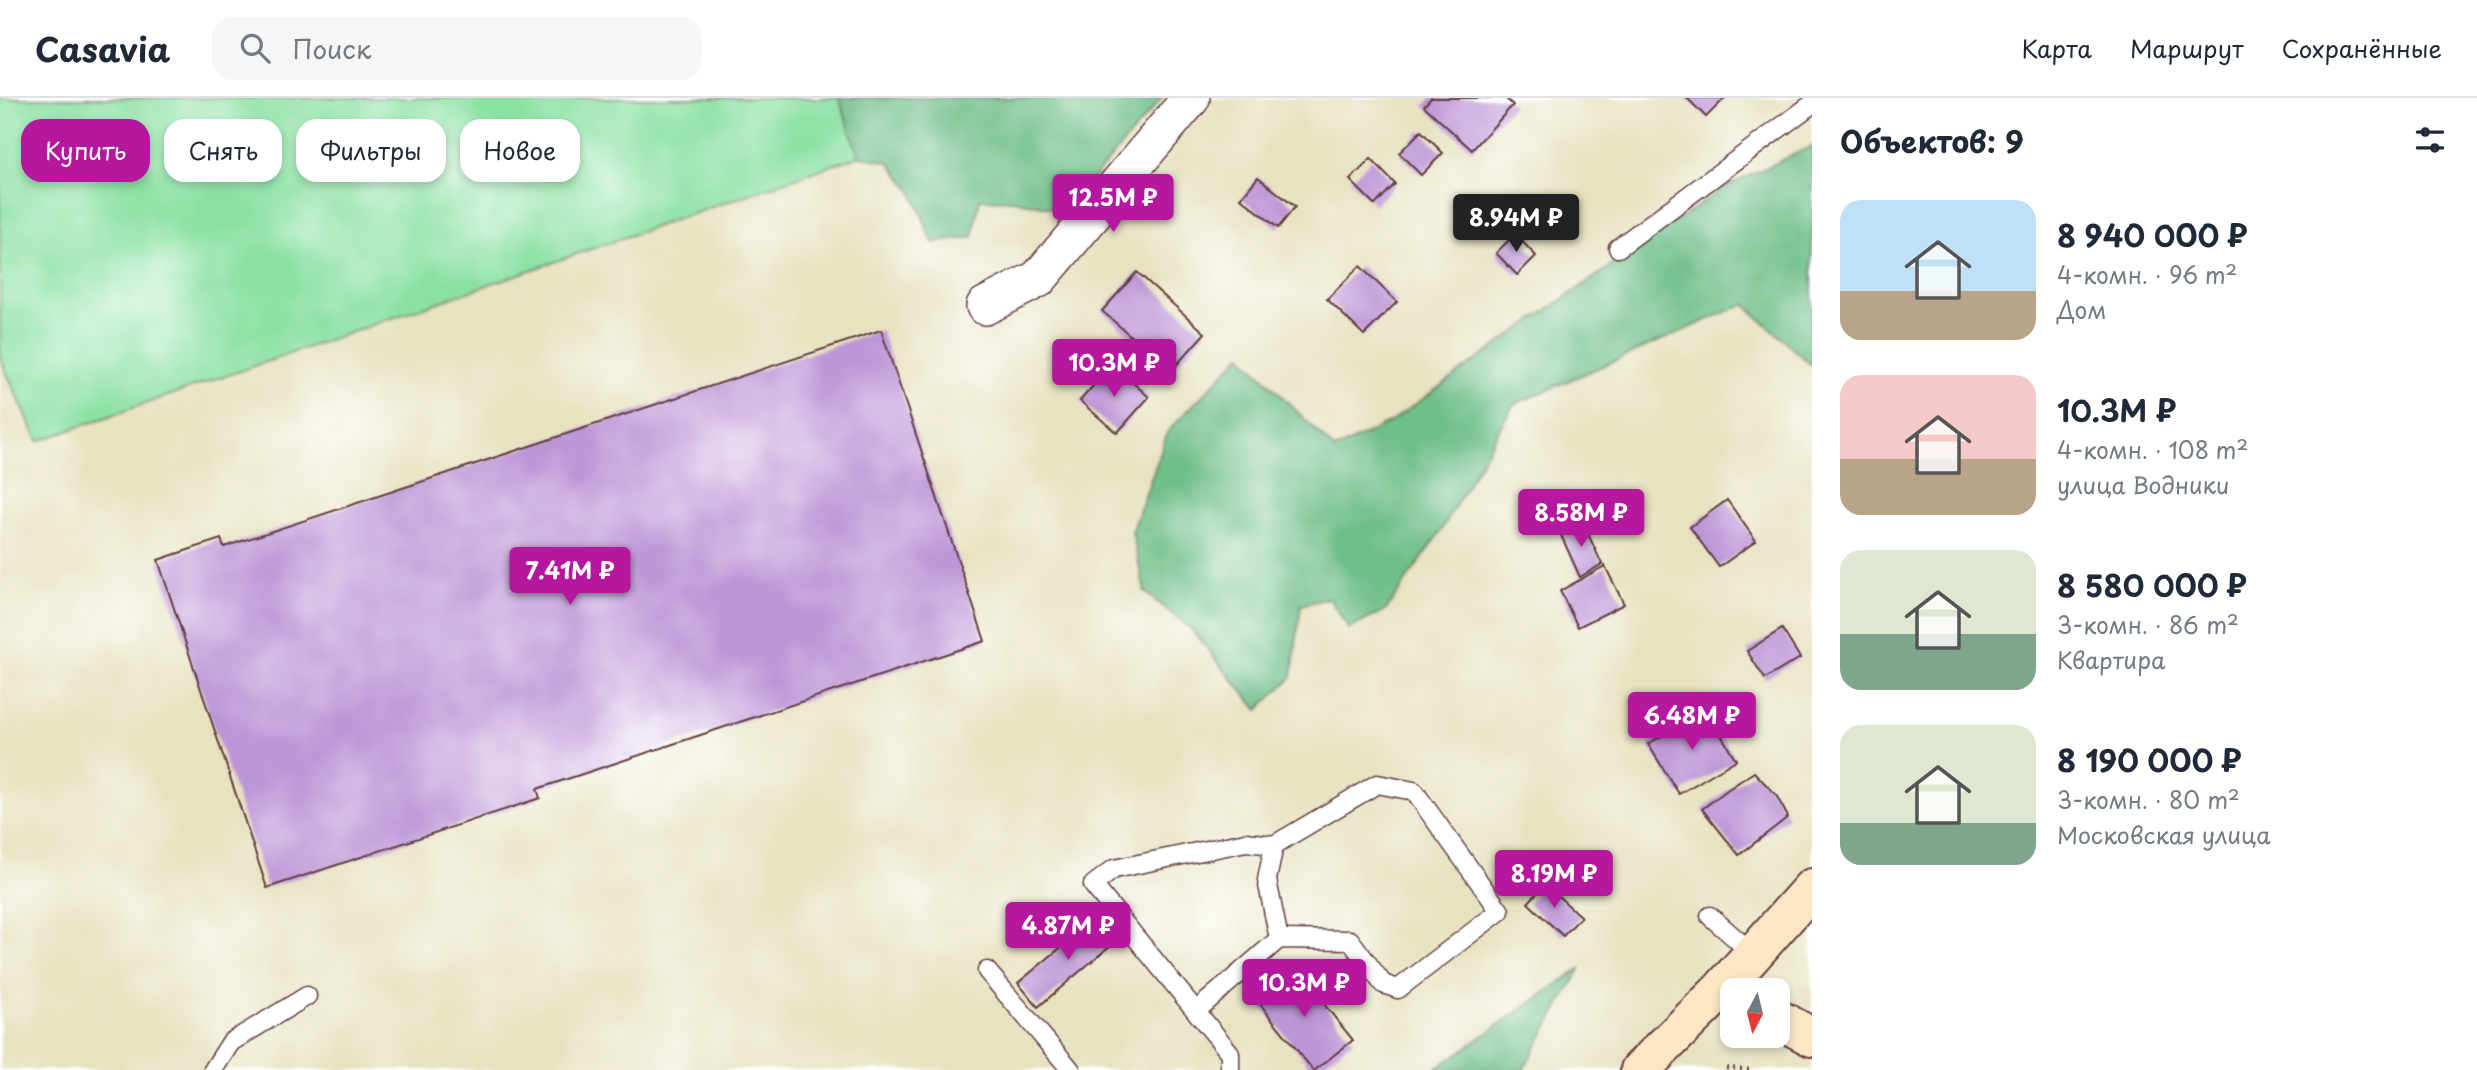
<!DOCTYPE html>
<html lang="ru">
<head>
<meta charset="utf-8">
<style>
	body { margin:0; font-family:"Playpen Sans",sans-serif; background:#f6f6f7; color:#1f2937; height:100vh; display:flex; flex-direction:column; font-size:26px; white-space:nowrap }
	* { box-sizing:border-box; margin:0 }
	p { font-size:23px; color:#747a83 }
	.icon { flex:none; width:38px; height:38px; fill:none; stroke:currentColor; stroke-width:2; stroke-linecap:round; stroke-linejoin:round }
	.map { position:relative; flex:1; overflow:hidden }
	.panel { display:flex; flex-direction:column; background:#fff; width:665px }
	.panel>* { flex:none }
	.banner { position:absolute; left:21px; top:21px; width:665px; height:63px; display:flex; gap:14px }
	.needle { width:46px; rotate:187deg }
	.tools { position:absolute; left:1720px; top:880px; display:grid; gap:14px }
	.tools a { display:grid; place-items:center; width:70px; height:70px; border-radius:14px; background:#fff; box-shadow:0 4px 10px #0003; font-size:35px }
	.price { position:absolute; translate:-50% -60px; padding:0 16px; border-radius:7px; background:#b5179e; color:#fff; font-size:23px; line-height:46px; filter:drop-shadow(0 2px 4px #0008) }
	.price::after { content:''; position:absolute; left:50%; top:42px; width:21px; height:16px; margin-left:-10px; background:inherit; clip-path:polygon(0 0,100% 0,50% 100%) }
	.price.current { background:#222; color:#fff }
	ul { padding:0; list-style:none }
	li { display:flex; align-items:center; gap:21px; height:175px; padding:0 28px }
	li span { display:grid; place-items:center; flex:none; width:196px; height:140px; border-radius:21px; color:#555 }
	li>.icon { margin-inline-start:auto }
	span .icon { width:84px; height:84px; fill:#fffc; stroke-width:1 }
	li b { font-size:30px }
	h2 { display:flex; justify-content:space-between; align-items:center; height:84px; padding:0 28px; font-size:30px }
	.chip { padding:0 24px; border-radius:21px; background:#fff; box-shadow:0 4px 10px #0003; font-size:24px; line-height:63px }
	.chip.current { background:#b5179e; color:#fff }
	header { display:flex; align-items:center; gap:42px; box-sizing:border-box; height:98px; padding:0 35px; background:#fff; border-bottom:2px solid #e0e1e3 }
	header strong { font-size:33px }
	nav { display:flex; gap:38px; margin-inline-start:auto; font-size:24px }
	.search { width:490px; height:63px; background:#f6f6f7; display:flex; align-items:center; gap:18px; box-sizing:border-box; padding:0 24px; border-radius:21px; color:#747a83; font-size:26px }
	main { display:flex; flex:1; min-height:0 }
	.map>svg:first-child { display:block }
	.green { fill:#8be1a3; stroke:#6a8067; stroke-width:2 }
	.forest { fill:#70bf89; stroke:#5d6f5a; stroke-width:2 }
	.building { fill:#be96d7 }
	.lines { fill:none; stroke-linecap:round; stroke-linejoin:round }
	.lane-casing { stroke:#623c41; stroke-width:21 }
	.street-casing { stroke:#623c41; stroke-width:40 }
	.secondary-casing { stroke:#623c41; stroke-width:42 }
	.path { stroke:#623c41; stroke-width:4.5; stroke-dasharray:2 5; stroke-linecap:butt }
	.lane { stroke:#fff; stroke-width:18 }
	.street { stroke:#fff; stroke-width:37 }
	.secondary { stroke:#fce6c4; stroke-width:38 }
</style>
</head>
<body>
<header>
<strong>Casavia</strong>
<div class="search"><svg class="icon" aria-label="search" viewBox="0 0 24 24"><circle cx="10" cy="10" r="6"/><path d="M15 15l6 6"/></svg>Поиск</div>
<nav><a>Карта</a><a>Маршрут</a><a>Сохранённые</a></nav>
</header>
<main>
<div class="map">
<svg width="1812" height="972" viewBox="0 0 1812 972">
	<rect width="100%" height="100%" fill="#fff"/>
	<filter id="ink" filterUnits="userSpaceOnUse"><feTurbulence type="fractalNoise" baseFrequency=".0143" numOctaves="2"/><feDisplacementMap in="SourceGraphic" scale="14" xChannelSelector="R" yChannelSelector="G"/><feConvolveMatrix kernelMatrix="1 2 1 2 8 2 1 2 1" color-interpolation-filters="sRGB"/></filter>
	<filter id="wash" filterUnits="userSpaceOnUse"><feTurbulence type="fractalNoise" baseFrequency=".00686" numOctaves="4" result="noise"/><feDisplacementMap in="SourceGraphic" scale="28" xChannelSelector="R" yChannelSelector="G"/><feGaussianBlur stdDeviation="1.57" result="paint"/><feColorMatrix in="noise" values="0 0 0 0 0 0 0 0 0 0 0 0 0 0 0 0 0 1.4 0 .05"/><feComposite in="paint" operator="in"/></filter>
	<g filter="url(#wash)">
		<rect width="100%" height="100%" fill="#e7e2c0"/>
		<!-- green -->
		<path class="green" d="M 0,0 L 839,0 L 859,58 L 38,343 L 0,260 Z"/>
		<!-- forest -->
		<g class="forest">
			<path d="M 839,0 L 1162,0 L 1065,113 L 1013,102 L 980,101 L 973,139 L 933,145 L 912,93 L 889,64 L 859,58 Z"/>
			<path d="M 1812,48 L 1812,268 L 1744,206 L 1513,307 L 1441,433 L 1386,512 L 1349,531 L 1329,500 L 1301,507 L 1292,579 L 1258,612 L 1191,531 L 1145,494 L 1132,434 L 1168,333 L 1241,257 L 1335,352 L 1392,323 L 1510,238 L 1725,89 Z"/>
			<path d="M 1581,870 L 1523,972 L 1434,972 Z"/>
		</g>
		<g id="blocks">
			<!-- building -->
			<g class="building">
				<path d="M 1431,0 L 1505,0 L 1513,7 L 1472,52 L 1424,8 Z"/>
				<path d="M 1687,0 L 1725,0 L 1706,19 Z"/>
				<path d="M 1421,33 L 1443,55 L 1421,77 L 1399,55 Z"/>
				<path d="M 1371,61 L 1395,86 L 1375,107 L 1350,82 Z"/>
				<path d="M 1258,79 L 1295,109 L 1278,130 L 1241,100 Z"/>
				<path d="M 1515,136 L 1536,158 L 1517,177 L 1496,155 Z"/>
				<path d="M 1360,168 L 1397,204 L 1364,237 L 1327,201 Z"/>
				<path d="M 1137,174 L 1205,235 L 1171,273 L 1102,213 Z"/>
				<path d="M 881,232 L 985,543 L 537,691 L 540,700 L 267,790 L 158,462 L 221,441 L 224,449 Z"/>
				<path d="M 1112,266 L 1149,299 L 1117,335 L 1080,303 Z"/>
				<path d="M 1727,402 L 1756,443 L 1719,469 L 1690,429 Z"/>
				<path d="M 1582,423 L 1602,466 L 1580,479 L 1560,435 Z"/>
				<path d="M 1605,468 L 1624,506 L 1578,529 L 1560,493 Z"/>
				<path d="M 1782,531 L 1800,560 L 1765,581 L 1747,553 Z"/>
				<path d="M 1706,612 L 1736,662 L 1679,696 L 1648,646 Z"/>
				<path d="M 1754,674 L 1776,697 L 1788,719 L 1739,757 L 1702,711 L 1727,692 Z"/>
				<path d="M 1545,786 L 1581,819 L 1563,838 L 1528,805 Z"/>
				<path d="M 1099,818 L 1118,841 L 1038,909 L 1018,885 Z"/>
				<path d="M 1294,869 L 1353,942 L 1315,972 L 1313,972 L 1255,900 Z"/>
			</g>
		</g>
	</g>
	<g filter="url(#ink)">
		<use href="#blocks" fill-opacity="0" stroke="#623c41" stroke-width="2"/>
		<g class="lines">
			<!-- lane casing -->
			<g class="lane-casing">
				<g id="lane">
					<path d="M 1618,150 L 1812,6"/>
					<path d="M 1274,747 L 1267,782 L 1279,841"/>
					<path d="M 1710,818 L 1753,856"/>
					<path d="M 987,873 L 1071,972"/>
					<path d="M 1196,913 L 1279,841 L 1350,842 L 1383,886 L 1398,891 L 1500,813 L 1414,693 L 1377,686 L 1274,747 L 1246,744 L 1114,771 L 1093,787 L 1230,955 L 1230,972"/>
					<path d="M 213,972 L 231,944 L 307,898"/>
				</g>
			</g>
			<!-- street casing -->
			<g class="street-casing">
				<path id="street" d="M 985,208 L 1038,181 L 1191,0"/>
			</g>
			<!-- secondary casing -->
			<g class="secondary-casing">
				<g id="secondary">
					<path d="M 1778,921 L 1812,939"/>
					<path d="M 1640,972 L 1721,892 L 1812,790"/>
				</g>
			</g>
			<!-- path -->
			<path class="path" d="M 1726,970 L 1750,972"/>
			<!-- lane -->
			<use href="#lane" class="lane"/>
			<!-- street -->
			<use href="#street" class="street"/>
			<!-- secondary -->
			<use href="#secondary" class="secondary"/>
		</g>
	</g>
</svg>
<div class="tools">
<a><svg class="needle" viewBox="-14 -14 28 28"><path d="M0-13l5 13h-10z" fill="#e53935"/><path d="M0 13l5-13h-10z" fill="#747a83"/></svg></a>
</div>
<b class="price" style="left:1113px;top:136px">12.5M ₽</b>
<b class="price current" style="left:1516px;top:156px">8.94M ₽</b>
<b class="price" style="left:1114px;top:301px">10.3M ₽</b>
<b class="price" style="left:1581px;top:451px">8.58M ₽</b>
<b class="price" style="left:570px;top:509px">7.41M ₽</b>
<b class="price" style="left:1692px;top:654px">6.48M ₽</b>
<b class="price" style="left:1554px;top:812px">8.19M ₽</b>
<b class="price" style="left:1068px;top:864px">4.87M ₽</b>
<b class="price" style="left:1304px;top:921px">10.3M ₽</b>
<div class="banner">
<a class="chip current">Купить</a>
<a class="chip">Снять</a>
<a class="chip">Фильтры</a>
<a class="chip">Новое</a>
</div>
</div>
<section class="panel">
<h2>Объектов: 9<svg class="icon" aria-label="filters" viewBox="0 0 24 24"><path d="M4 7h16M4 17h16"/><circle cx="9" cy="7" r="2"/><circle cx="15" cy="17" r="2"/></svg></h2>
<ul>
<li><span style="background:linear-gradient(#bfe0f5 65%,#b9a48a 0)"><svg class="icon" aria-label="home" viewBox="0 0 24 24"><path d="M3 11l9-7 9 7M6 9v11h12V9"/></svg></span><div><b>8 940 000 ₽</b><p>4-комн. · 96 m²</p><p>Дом</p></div></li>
<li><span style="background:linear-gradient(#f6c9c9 60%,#b9a48a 0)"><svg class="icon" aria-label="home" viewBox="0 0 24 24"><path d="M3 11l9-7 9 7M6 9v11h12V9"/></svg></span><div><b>10.3M ₽</b><p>4-комн. · 108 m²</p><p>улица Водники</p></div></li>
<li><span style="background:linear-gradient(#dfe7d0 60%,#7fa58c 0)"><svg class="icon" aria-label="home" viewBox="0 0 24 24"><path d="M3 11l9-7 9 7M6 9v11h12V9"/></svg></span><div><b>8 580 000 ₽</b><p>3-комн. · 86 m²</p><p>Квартира</p></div></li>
<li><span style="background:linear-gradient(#dfe7d0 70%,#7fa58c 0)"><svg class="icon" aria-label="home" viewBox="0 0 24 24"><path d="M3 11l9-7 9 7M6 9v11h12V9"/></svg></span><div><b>8 190 000 ₽</b><p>3-комн. · 80 m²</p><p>Московская улица</p></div></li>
</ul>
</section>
</main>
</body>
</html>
